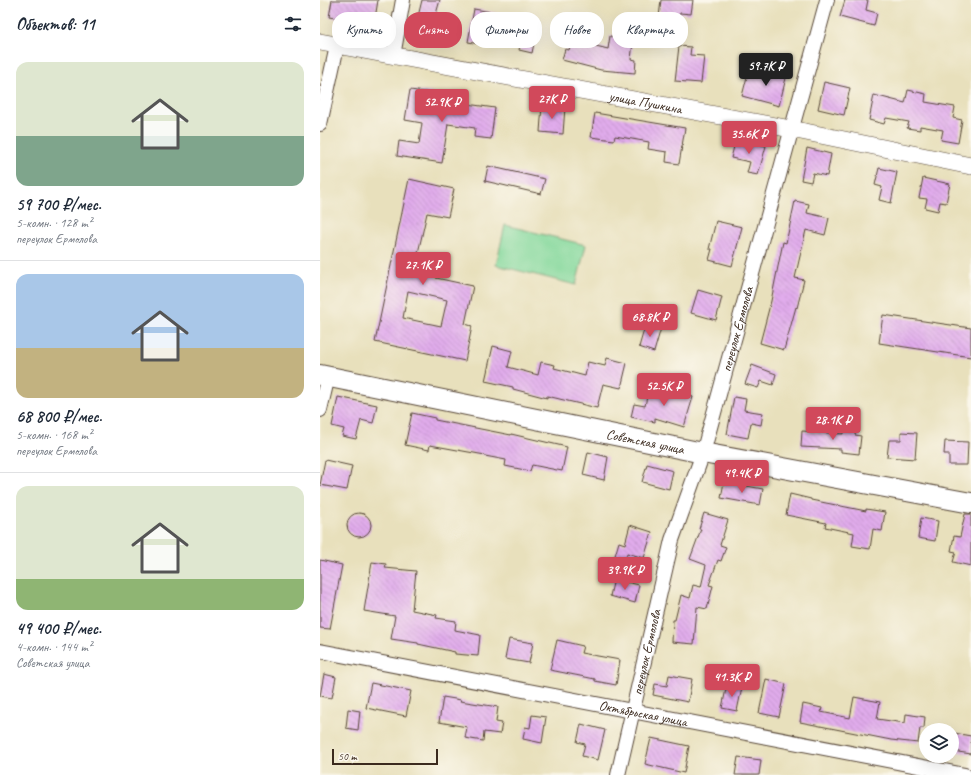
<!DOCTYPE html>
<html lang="ru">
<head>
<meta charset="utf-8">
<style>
	body { margin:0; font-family:Caveat,sans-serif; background:#f2f2f3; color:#1f2937; height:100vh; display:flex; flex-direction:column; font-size:15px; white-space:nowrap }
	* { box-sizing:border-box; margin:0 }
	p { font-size:13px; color:#747a83 }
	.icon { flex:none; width:22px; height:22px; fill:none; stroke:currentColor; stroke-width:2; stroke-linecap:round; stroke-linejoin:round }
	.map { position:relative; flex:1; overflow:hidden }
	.panel { display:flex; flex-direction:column; background:#fff; width:320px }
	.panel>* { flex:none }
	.top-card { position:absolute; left:12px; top:12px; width:380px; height:36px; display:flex; gap:8px }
	.fabs { position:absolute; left:599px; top:723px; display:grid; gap:8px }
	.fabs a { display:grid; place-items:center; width:40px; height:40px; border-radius:50%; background:#fff; box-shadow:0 4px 16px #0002; font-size:20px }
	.scale { position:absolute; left:12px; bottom:10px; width:106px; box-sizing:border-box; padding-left:4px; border:2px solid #3b2a1e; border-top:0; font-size:11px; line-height:14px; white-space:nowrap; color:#3b2a1e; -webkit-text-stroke:3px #fbf7ec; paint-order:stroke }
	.price { position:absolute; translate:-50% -34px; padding:0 9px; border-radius:4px; background:#d1495b; color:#fff; font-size:13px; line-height:26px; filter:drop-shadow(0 1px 2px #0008) }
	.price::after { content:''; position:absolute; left:50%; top:24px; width:12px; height:9px; margin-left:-6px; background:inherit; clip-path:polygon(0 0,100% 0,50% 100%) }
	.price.active { background:#222; color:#fff }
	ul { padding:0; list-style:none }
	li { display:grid; align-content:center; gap:8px; height:212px; padding:0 16px }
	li+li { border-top:1px solid #e0e1e3 }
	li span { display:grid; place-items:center; height:124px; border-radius:12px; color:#555 }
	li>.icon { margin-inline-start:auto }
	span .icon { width:72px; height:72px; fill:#fffc; stroke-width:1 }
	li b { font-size:17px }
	h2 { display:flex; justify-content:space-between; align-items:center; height:48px; padding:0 16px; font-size:17px }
	.pill { padding:0 14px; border-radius:16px; background:#fff; box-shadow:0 4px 16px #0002; font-size:14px; line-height:36px }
	.pill.active { background:#d1495b; color:#fff }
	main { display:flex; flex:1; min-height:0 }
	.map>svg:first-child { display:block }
	.green { fill:#84d89b; stroke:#60815c }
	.building { fill:url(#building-back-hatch); fill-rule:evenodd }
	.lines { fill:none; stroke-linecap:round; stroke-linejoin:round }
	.minor-casing { stroke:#554536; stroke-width:16 }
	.tertiary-casing { stroke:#554536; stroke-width:18 }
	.secondary-casing { stroke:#554536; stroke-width:22 }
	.minor { stroke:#fff; stroke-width:14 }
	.tertiary { stroke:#fff; stroke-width:17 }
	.secondary { stroke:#fff; stroke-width:20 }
	.labels { text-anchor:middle; stroke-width:4; stroke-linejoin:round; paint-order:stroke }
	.street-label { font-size:14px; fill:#3b2a1e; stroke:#fbf7ec }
</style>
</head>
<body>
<main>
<section class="panel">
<h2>Объектов: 11<svg class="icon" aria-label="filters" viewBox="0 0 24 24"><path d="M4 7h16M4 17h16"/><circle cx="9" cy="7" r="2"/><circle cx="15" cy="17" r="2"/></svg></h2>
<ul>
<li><span style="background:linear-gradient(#dfe7d0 60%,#7fa58c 0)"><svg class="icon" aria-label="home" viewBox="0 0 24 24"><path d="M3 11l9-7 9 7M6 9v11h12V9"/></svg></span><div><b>59 700 ₽/мес.</b><p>5-комн. · 128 m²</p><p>переулок Ермолова</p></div></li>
<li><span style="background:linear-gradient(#a9c7e8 60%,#c2b280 0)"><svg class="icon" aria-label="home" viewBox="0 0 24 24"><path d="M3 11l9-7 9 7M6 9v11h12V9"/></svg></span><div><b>68 800 ₽/мес.</b><p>5-комн. · 168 m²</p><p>переулок Ермолова</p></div></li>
<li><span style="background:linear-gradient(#dfe7d0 75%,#8fb573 0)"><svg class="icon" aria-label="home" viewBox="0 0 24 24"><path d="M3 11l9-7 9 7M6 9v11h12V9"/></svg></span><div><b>49 400 ₽/мес.</b><p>4-комн. · 144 m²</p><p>Советская улица</p></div></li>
</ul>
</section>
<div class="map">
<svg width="651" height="775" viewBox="0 0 651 775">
	<defs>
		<pattern id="building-back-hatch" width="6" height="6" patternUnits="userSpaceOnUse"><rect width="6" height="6" fill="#e1acec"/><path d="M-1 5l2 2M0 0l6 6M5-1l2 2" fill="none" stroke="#b88cbf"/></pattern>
	</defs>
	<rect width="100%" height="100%" fill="#fbf7ec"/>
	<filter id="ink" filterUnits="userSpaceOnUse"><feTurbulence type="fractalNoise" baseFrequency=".025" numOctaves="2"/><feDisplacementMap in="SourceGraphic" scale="8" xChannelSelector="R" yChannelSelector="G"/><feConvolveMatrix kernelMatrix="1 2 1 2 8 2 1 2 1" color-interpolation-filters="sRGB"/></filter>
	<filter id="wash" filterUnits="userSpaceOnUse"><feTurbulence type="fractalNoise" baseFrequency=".012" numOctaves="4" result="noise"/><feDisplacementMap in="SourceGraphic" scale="16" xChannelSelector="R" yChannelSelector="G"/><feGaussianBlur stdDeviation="0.9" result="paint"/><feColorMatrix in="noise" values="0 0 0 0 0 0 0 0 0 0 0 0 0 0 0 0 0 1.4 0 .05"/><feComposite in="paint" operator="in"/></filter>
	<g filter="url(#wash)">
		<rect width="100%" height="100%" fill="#e8e0bc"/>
		<!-- green -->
		<path class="green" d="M 185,225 L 266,245 L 256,285 L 176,265 Z"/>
		<g id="blocks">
			<!-- building -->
			<g class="building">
				<path d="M 12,0 L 58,0 L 54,25 L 9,17 Z"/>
				<path d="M 102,0 L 120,0 L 116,14 L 130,18 L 124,41 L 94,33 Z"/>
				<path d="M 341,0 L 373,0 L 371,14 L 360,13 L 359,19 L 339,17 Z"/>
				<path d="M 525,0 L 548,0 L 546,10 L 557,13 L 554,26 L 520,17 Z"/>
				<path d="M 154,9 L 193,16 L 194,14 L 219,19 L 212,53 L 199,50 L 202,37 L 174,31 L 171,46 L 148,42 Z"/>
				<path d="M 290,36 L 303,37 L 302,42 L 313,43 L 311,59 L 316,60 L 315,73 L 281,70 L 242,60 L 245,49 L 249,50 L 252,40 L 288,49 Z"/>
				<path d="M 359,46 L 371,47 L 370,55 L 384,56 L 381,83 L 355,81 Z"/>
				<path d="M 448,69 L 467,74 L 459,106 L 422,96 L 428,73 L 446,77 Z"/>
				<path d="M 504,82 L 530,88 L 524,115 L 498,109 Z"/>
				<path d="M 90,90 L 141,97 L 140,103 L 175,108 L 171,139 L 154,137 L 155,128 L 128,124 L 122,163 L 77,156 L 79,141 L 99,144 L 102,123 L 85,120 Z"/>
				<path d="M 588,90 L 606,94 L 605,102 L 635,107 L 633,118 L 642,120 L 638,143 L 621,140 L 623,130 L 600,126 L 600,130 L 587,128 L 589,122 L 566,118 L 564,124 L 549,120 L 554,95 L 585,103 Z"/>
				<path d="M 222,105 L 245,107 L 243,134 L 220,132 Z"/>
				<path d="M 275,113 L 365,128 L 359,164 L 346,162 L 347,152 L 328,149 L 329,142 L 295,136 L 294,140 L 271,137 Z"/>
				<path d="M 416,139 L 446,146 L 438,175 L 427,173 L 430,162 L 411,158 Z"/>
				<path d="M 487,148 L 511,154 L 507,176 L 493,173 L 491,182 L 481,180 Z"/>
				<path d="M 168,166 L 225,179 L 221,194 L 165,181 Z"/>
				<path d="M 559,168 L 577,172 L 571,203 L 559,200 L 562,187 L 555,185 Z"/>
				<path d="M 603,178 L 630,184 L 626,203 L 620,202 L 618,211 L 605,208 L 607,199 L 599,198 Z"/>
				<path d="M 89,179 L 134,189 L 128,217 L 107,213 L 96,262 L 119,267 L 116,278 L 153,286 L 145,324 L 152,326 L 145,361 L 55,342 ZM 88,291 L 127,300 L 121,326 L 83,318 Z"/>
				<path d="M 475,201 L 489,204 L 487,213 L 509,218 L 505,235 L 486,230 L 475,278 L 484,280 L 477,308 L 476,307 L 464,350 L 440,343 L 451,301 L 463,242 L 466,243 Z"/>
				<path d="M 396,221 L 422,227 L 412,266 L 389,260 L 392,249 L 389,249 Z"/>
				<path d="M 378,290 L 402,297 L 396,320 L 371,313 Z"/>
				<path d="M 563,315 L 651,328 L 651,357 L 559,343 Z"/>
				<path d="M 326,323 L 341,328 L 334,352 L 319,347 Z"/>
				<path d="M 173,346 L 192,351 L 188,367 L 218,375 L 221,362 L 235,365 L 234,368 L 265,376 L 268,362 L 285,366 L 287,358 L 307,363 L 301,388 L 283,384 L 277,408 L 227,396 L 227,398 L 193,389 L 193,387 L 165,381 Z"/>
				<path d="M 432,365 L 456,374 L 453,385 L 441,381 L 438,388 L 425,384 Z"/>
				<path d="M 329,387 L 358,392 L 373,397 L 364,427 L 335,418 L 335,422 L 311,417 L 314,404 L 325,406 Z"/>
				<path d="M 18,397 L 57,405 L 53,423 L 41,420 L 36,439 L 22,436 L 24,429 L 12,426 Z"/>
				<path d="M 414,397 L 426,399 L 424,410 L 443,413 L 441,425 L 431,423 L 428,438 L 407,434 Z"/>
				<path d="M 92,413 L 115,418 L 115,420 L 191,435 L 191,434 L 247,447 L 242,471 L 212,465 L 210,471 L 185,466 L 186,460 L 165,456 L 165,455 L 110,445 L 109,450 L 85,445 Z"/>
				<path d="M 524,427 L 536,428 L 535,435 L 541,436 L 539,454 L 521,452 L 521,449 L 481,447 L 482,431 L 523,434 Z"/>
				<path d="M 581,432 L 597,433 L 595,459 L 567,457 L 569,440 L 581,440 Z"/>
				<path d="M 625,441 L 648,442 L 647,465 L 629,465 L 629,454 L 624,454 Z"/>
				<path d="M 268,452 L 288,457 L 284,480 L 263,475 Z"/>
				<path d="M 5,460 L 32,466 L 27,490 L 0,485 Z"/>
				<path d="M 327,464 L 353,471 L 349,489 L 322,482 Z"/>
				<path d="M 404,482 L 443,489 L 440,505 L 401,498 Z"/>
				<path d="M 470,494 L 491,499 L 491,500 L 546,511 L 546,509 L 565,512 L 562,531 L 553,529 L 550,549 L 532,546 L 534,533 L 505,527 L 506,523 L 466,515 Z"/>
				<path d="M 384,513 L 408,520 L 400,545 L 406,547 L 401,561 L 398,560 L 389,585 L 393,586 L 387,609 L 377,607 L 374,644 L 352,642 L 353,620 L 355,620 L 361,595 L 370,598 L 373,585 L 381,587 L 386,565 L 370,559 L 381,529 L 379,529 Z"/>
				<circle cx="39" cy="525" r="12"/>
				<path d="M 645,514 L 651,514 L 651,566 L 633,562 L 636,552 L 631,551 L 634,536 L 640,537 Z"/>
				<path d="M 601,518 L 618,521 L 615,541 L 598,538 Z"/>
				<path d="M 310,525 L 332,532 L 324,558 L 307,553 L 299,579 L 289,576 L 299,542 L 305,544 Z"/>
				<path d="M 0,560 L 22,565 L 10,629 L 0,628 Z"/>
				<path d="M 52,562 L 66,564 L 65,568 L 96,571 L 92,610 L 117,615 L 116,618 L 136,621 L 135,630 L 160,635 L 158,656 L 135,654 L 135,652 L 98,644 L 98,643 L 71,639 L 75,616 L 44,611 Z"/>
				<path d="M 294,579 L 319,585 L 315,603 L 290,596 Z"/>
				<path d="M 189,639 L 213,643 L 209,663 L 185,659 Z"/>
				<path d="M 237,640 L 263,646 L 261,653 L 300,660 L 296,685 L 275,681 L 275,679 L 230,670 Z"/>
				<path d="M 4,674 L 16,677 L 12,698 L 0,696 Z"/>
				<path d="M 349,675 L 372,679 L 368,702 L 333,695 L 335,684 L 347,686 Z"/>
				<path d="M 446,679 L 466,684 L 459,717 L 439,713 Z"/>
				<path d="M 51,683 L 91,691 L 86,716 L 46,708 Z"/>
				<path d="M 407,684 L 422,687 L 417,711 L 402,708 Z"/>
				<path d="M 123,697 L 141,700 L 140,701 L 178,707 L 176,722 L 182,723 L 180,734 L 164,732 L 163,741 L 145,738 L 147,727 L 119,722 Z"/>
				<path d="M 534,697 L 560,702 L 557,719 L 585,723 L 586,714 L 605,717 L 604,728 L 600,728 L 598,743 L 571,740 L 480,722 L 483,704 L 502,708 L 501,712 L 530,718 Z"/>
				<path d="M 28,709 L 40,711 L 38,730 L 26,728 Z"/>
				<path d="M 212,715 L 226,717 L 222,743 L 203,739 L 205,727 L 210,728 Z"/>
				<path d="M 261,724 L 285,730 L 278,760 L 262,756 L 265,744 L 257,742 Z"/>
				<path d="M 634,733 L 651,736 L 651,754 L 632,751 L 632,744 Z"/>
				<path d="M 331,738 L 369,746 L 364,773 L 325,764 Z"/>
				<path d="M 418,757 L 441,760 L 439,775 L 415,775 Z"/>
			</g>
		</g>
	</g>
	<g filter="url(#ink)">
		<use href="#blocks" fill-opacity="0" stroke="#554536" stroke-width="1"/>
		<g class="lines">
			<!-- minor casing -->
			<g class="minor-casing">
				<g id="minor">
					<path d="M 73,56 L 83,0"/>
					<path d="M 0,124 L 17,46"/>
					<path d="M 0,410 L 8,376"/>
					<path id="s1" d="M 0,651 L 645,775"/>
					<path id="s2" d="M 298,775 L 352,540 L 383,453 L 507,0"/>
				</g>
			</g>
			<!-- tertiary casing -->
			<g class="tertiary-casing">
				<g id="tertiary">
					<path id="s3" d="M 0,42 L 471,129 L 651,166"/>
				</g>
			</g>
			<!-- secondary casing -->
			<g class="secondary-casing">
				<g id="secondary">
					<path id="s4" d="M 0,375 L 383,453 L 651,503"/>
				</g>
			</g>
			<!-- minor -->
			<use href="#minor" class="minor"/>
			<!-- tertiary -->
			<use href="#tertiary" class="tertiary"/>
			<!-- secondary -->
			<use href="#secondary" class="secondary"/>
		</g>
	</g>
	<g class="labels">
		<!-- street labels -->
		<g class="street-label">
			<text dy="5" stroke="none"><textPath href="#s3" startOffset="331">улица Пушкина</textPath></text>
			<text dy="5" stroke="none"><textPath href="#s2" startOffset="462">переулок Ермолова</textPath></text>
			<text dy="5" stroke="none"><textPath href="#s4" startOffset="332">Советская улица</textPath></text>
			<text dy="5" stroke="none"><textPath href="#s2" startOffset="126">переулок Ермолова</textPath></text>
			<text dy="5" stroke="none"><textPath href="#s1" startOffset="329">Октябрьская улица</textPath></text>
		</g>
	</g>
</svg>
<div class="fabs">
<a><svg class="icon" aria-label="layers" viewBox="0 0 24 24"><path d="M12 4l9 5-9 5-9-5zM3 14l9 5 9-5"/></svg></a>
</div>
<div class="scale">50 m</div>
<b class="price active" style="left:446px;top:87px">59.7K ₽</b>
<b class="price" style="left:232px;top:120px">27K ₽</b>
<b class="price" style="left:122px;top:123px">52.9K ₽</b>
<b class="price" style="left:429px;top:155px">35.6K ₽</b>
<b class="price" style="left:103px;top:286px">27.1K ₽</b>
<b class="price" style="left:330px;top:338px">68.8K ₽</b>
<b class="price" style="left:344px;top:407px">52.5K ₽</b>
<b class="price" style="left:513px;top:441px">28.1K ₽</b>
<b class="price" style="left:422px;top:494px">49.4K ₽</b>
<b class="price" style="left:305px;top:591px">39.9K ₽</b>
<b class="price" style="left:412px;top:698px">41.3K ₽</b>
<div class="top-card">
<a class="pill">Купить</a>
<a class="pill active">Снять</a>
<a class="pill">Фильтры</a>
<a class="pill">Новое</a>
<a class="pill">Квартира</a>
</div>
</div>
</main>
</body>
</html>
